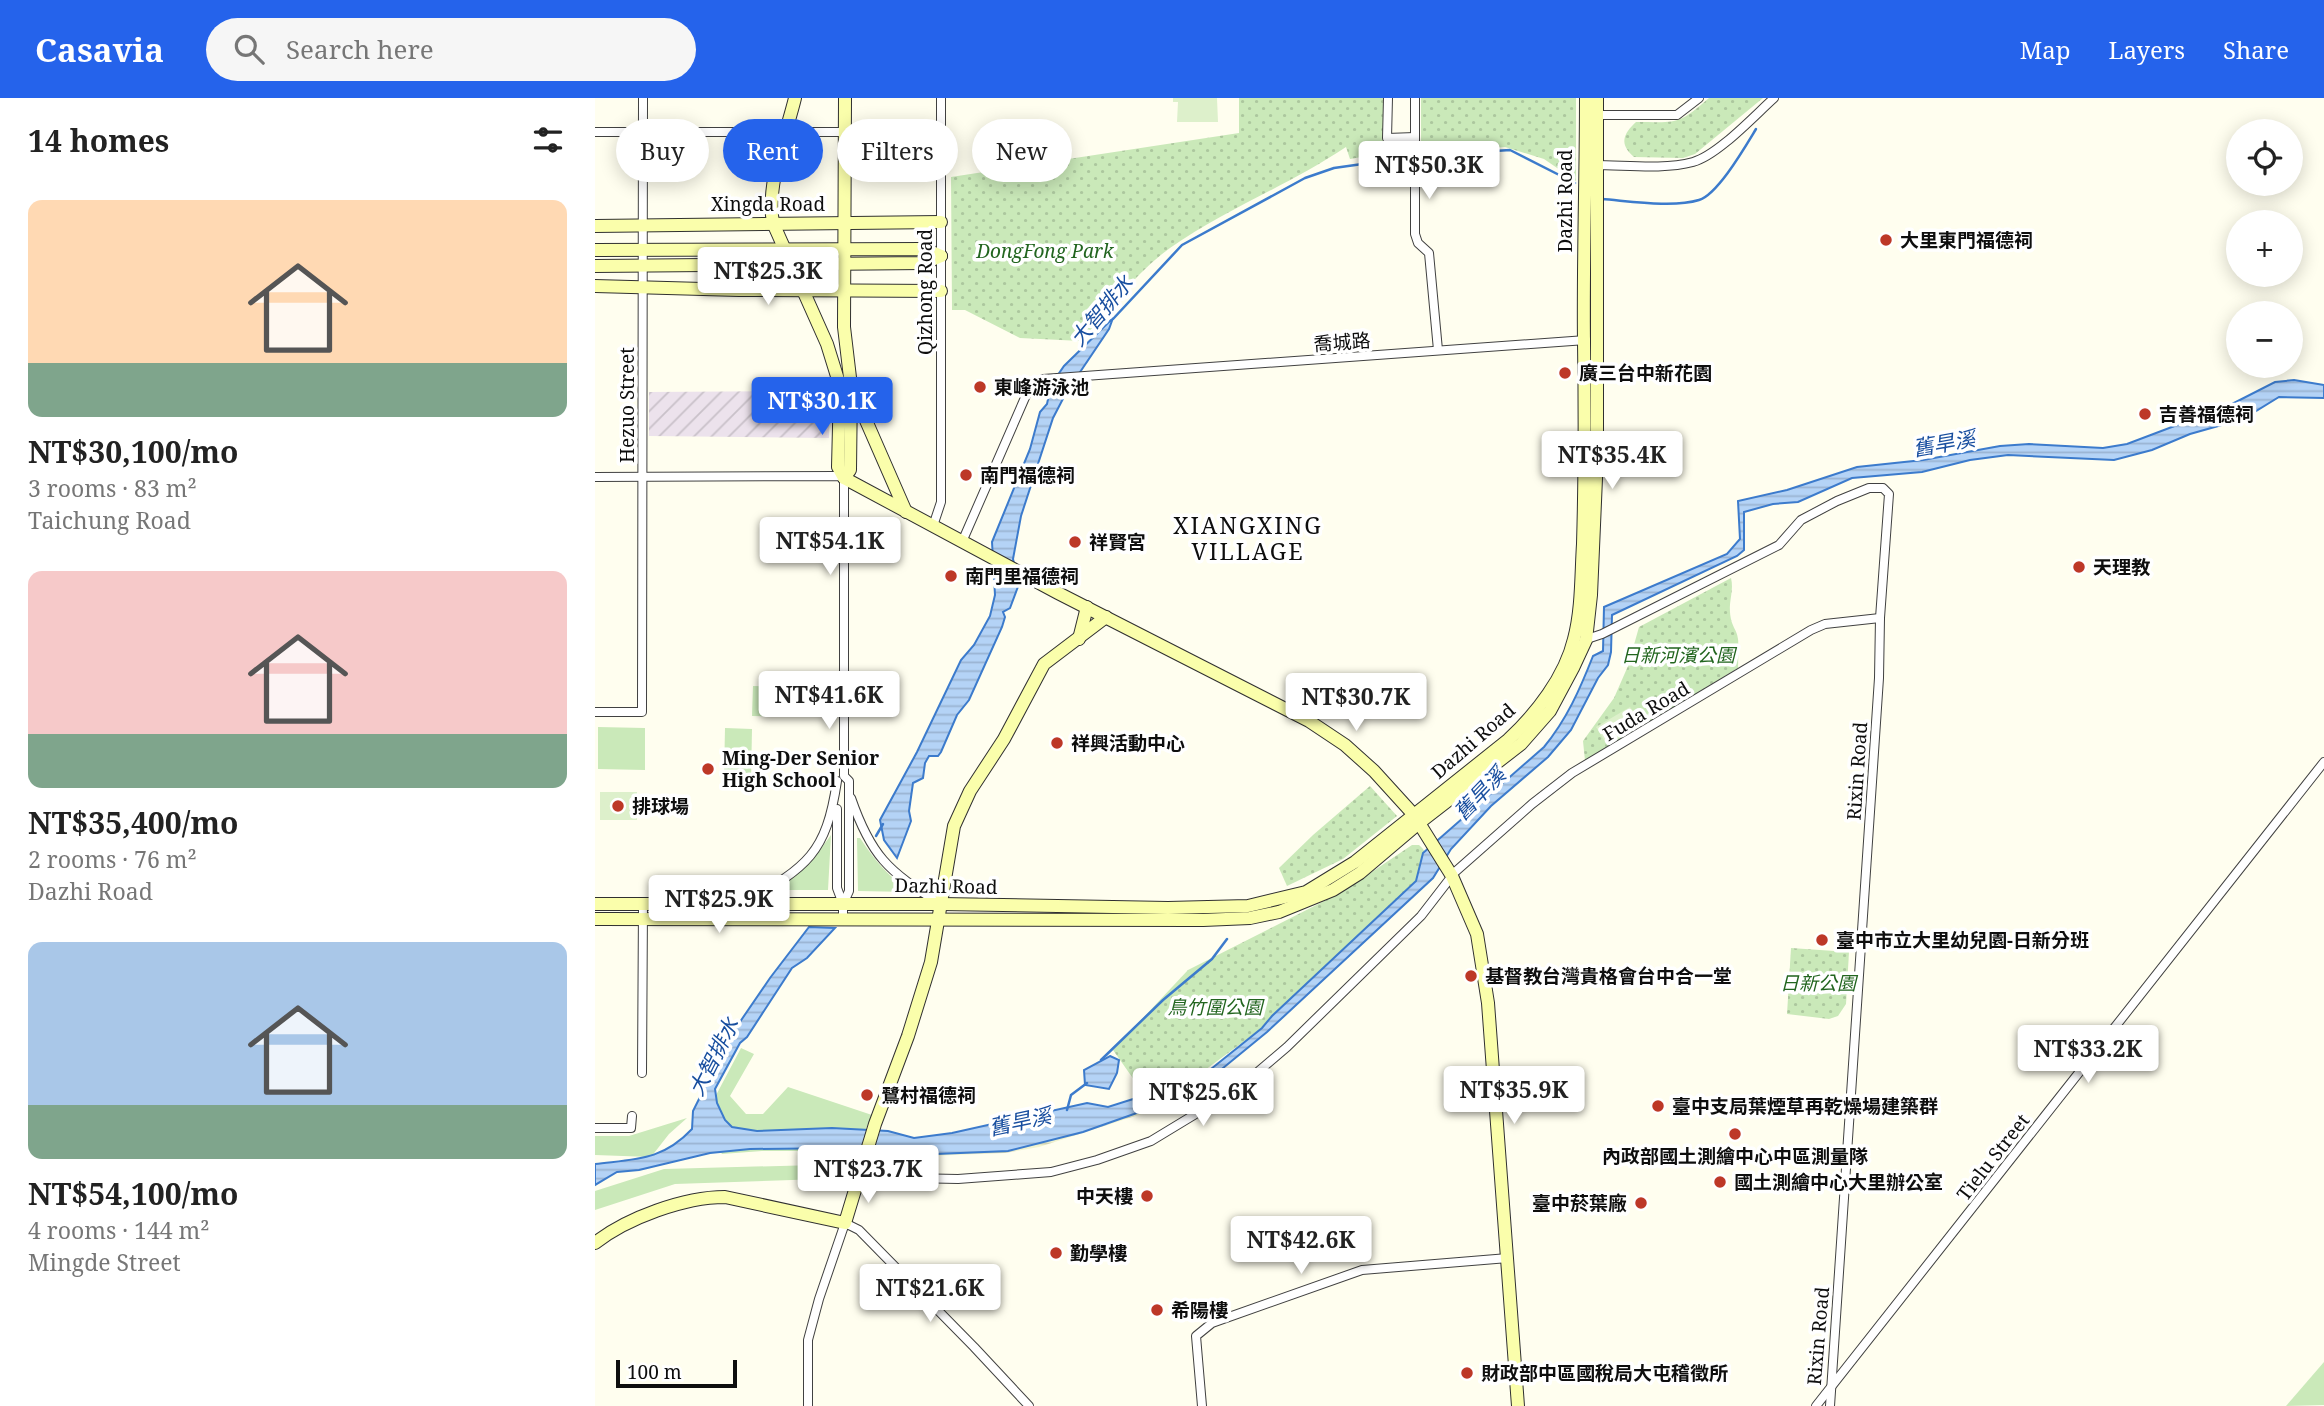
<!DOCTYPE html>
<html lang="en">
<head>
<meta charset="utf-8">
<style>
	body { margin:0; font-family:"Noto Serif","Noto Sans TC",serif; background:#f6f6f6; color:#222; height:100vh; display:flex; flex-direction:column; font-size:26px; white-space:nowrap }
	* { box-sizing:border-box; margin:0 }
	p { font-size:23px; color:#767676 }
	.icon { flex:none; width:38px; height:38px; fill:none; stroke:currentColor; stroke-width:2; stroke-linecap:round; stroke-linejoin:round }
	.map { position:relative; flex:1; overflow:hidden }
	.sheet { display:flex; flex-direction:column; background:#fff; width:595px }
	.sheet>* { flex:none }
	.guide { position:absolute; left:21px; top:21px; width:665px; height:63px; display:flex; gap:14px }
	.fabs { position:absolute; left:1631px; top:21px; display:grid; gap:14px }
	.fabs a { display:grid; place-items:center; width:77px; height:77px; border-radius:50%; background:#fff; box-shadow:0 4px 18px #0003; font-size:35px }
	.scale { position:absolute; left:21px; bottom:18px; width:121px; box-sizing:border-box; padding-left:7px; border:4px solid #0e0e0e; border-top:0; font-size:19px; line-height:24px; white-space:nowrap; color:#0e0e0e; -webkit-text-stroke:5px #fff; paint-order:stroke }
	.price { position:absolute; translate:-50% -60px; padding:0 16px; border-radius:7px; background:#fff; color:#222; font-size:23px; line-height:46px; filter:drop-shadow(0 2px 4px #0008) }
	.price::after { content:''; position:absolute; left:50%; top:42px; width:21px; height:16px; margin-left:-10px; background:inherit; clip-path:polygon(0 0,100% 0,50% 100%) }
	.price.on { background:#2563eb; color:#fff }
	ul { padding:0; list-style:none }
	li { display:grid; align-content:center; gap:14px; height:371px; padding:0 28px }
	li span { display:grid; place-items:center; height:217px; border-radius:14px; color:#555 }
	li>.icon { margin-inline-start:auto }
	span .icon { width:126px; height:126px; fill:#fffc; stroke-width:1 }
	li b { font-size:30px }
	h2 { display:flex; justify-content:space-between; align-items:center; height:84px; padding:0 28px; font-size:30px }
	.tag { padding:0 24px; border-radius:32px; background:#fff; box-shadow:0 4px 18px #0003; font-size:24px; line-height:63px }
	.tag.on { background:#2563eb; color:#fff }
	header { display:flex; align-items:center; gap:42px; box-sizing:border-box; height:98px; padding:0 35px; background:#2563eb; color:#fff }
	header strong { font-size:33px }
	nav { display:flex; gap:38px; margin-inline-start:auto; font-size:24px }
	.search { width:490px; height:63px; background:#f6f6f6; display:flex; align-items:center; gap:18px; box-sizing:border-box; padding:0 24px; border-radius:38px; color:#767676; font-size:26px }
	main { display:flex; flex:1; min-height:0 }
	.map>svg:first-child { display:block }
	.industrial { fill:url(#industrial-furrows) }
	.farmland { fill:url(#farmland-rules) }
	.grass { fill:#cae9b9 }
	.park { fill:url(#park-dots) }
	.pitch { fill:#ddf0cb }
	.water { fill:url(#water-rules); stroke:#3c7bcc; stroke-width:2 }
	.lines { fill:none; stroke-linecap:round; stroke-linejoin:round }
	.stream { stroke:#3c7bcc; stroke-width:2.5 }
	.street-casing { stroke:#414141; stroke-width:10 }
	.secondary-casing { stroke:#303030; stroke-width:14 }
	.street { stroke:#fff; stroke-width:8 }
	.secondary { stroke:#fafeab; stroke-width:12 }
	.poi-dot { fill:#bd3827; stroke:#fff; stroke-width:2.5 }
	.labels { text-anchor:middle; stroke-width:7; stroke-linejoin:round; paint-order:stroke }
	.street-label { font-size:19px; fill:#0e0e0e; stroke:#fff }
	.poi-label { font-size:19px; font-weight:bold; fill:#0e0e0e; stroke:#fff; text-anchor:start }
	.park-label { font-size:19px; font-style:italic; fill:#22651f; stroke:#fff }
	.water-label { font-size:21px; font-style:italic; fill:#184e9f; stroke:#fff }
	.quarter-label { font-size:23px; letter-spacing:2px; fill:#0e0e0e; stroke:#fff }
</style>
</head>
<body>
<header>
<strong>Casavia</strong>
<div class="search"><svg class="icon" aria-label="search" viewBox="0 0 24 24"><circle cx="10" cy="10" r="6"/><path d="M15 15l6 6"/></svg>Search here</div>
<nav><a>Map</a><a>Layers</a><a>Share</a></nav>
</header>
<main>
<section class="sheet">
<h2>14 homes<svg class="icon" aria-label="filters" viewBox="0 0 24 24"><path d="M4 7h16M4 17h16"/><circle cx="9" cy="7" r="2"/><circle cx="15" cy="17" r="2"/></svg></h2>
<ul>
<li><span style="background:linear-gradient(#ffd9b3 75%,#7fa58c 0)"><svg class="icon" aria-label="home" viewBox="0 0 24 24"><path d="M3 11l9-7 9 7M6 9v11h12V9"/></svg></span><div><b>NT$30,100/mo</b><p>3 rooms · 83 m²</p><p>Taichung Road</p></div></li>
<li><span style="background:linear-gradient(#f6c9c9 75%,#7fa58c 0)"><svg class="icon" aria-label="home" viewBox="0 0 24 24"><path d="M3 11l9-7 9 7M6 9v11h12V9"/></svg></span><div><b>NT$35,400/mo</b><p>2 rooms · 76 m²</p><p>Dazhi Road</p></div></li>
<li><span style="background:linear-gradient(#a9c7e8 75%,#7fa58c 0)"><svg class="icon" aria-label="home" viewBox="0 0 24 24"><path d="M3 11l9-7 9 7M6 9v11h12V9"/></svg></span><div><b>NT$54,100/mo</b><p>4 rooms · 144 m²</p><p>Mingde Street</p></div></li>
</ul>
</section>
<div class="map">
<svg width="1729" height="1308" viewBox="0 0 1729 1308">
	<defs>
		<pattern id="industrial-furrows" width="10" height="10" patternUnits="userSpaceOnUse" patternTransform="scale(1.75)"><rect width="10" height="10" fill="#ece2ec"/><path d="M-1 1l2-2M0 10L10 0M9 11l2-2" fill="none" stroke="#c9c1c9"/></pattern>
		<pattern id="farmland-rules" width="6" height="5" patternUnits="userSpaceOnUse" patternTransform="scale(1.75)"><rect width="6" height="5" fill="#f2f4cf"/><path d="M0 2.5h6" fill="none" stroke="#ced0b1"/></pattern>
		<pattern id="park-dots" width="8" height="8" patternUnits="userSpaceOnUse" patternTransform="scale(1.75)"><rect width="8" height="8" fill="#cae9b9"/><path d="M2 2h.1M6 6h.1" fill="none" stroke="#acc79e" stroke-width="1.8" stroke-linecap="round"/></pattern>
		<pattern id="water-rules" width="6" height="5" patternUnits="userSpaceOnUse" patternTransform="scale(1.75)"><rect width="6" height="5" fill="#b4d3f6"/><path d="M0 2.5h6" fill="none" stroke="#9ab4d2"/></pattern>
	</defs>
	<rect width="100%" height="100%" fill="#fffeef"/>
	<!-- industrial -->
	<path class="industrial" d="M 234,293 L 234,340 L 54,338 L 54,294 Z"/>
	<!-- farmland -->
	<path class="farmland" d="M 618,976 L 620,979 L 559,1012 L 444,1049 L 410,1055 L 285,1060 L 286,1055 L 553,1001 Z"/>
	<!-- grass -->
	<g class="grass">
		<path d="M 158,588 L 195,589 L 194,619 L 157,618 Z"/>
		<path d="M 3,629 L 50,630 L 50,672 L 3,671 Z"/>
		<path d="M 130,630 L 157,631 L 156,681 L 129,680 Z"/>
		<path d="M 236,737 L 233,792 L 183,792 L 215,765 Z"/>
		<path d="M 262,740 L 265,740 C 280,763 294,779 316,794 L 263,793 Z"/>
		<path d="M 146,950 L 159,956 L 135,998 L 151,1016 L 168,1016 L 193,989 L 277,1017 L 261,1053 L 167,1053 L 127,1056 L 110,1032 L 119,1001 Z"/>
		<path d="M 92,1020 L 74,1036 L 56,1059 L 0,1057 L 0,1038 L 34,1038 Z"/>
		<path d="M 258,1066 L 257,1080 L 80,1086 L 0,1112 L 0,1093 L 69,1071 Z"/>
		<path d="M 1729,1264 L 1729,1307 L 1691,1308 Z"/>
	</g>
	<!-- park -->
	<g class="park">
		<path d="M 644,0 L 789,0 L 789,55 L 755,61 L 751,49 C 694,87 631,111 575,150 C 541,174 514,212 486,243 L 425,240 L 370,212 L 357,212 L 356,79 L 644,35 Z"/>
		<path d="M 826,0 L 981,0 L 981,83 L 949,61 L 910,49 L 826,55 Z"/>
		<path d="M 1114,0 L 1168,0 L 1100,56 L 1088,60 L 1039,59 C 1024,46 1028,36 1041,24 C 1082,24 1082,28 1114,0 Z"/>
		<path d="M 1136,480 C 1139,492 1134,502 1135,514 C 1136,529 1142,531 1143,541 C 1144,550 1143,561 1143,570 L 990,663 L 988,643 L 1019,600 L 1033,568 L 1044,529 Z"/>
		<path d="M 775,688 L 802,718 L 748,761 L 692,788 L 684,770 L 718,737 Z"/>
		<path d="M 817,747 L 824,747 C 842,762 824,781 813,794 L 667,930 L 610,972 L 549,996 L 518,952 L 593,872 L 747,794 Z"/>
		<path d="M 1196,850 L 1254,854 L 1251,906 L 1243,918 L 1234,921 L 1192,916 Z"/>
	</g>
	<!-- pitch -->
	<g class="pitch">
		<path d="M 578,0 L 622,0 L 623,24 L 582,24 L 583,4 L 578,4 Z"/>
		<path d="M 1035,609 L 1048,626 L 1012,647 L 1001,629 Z"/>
		<rect x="5" y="694" width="37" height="28"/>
	</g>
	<!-- water -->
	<g class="water">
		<path d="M 518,220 L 514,231 L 471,295 L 458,320 L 426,418 L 418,461 L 424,486 L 415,510 L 408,514 L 410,519 L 407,529 L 374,602 L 362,617 L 346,654 L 343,658 L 334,658 L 330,665 L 328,680 L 318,685 L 314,713 L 316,723 L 302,760 L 289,742 L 285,722 L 322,654 L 366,562 L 379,547 L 395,518 L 400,497 L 397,444 L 435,351 L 445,314 L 452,306 L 456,287 L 469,268 Z"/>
		<path d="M 1699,282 L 1729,287 L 1729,300 L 1684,299 L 1648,321 L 1595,336 L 1557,352 L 1519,362 L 1413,357 L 1375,362 L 1327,374 L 1257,380 L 1203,404 L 1178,406 L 1149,414 L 1149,452 L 1142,458 L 1017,517 L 1016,554 L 1013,567 L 1003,580 L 976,632 L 953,659 L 896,708 L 856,751 L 838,780 L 672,934 L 622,975 L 590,996 L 539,1016 L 488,1034 L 413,1053 L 294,1058 L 255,1050 L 155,1051 L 115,1055 L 44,1072 L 22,1074 L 0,1087 L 0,1066 C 40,1061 67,1063 97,1031 L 98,1013 L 136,937 L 175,880 L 214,829 L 240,830 L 212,860 L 197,870 L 152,939 L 145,945 L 120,991 L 122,1005 L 130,1022 L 137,1029 L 162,1033 L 237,1030 L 293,1033 L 319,1040 L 357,1035 L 492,1005 L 513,1009 L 598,982 L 616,971 L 667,930 L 677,918 L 821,783 L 828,755 L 949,649 C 972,621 985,591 998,558 L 1008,553 L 1009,509 L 1132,456 L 1145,441 L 1143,403 L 1192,392 L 1262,369 L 1328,362 L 1405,348 L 1434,346 L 1508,350 L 1532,346 L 1635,307 L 1680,284 Z"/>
		<path d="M 515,958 L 524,962 L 522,975 L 514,991 L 490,987 L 489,972 Z"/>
	</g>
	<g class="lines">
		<!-- stream -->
		<g class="stream">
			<path d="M 823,58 L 915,52 L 980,85"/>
			<path d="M 1007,101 C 1034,103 1078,110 1104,102 C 1123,96 1150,49 1161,31"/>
			<path d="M 518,221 L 587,147 L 710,80 L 739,70 L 817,59"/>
			<path d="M 281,738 L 288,726"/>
			<path d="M 506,962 L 568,902 L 617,861 L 632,841"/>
			<path d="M 472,1012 L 476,997 L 492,985"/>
		</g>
		<!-- street casing -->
		<g class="street-casing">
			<g id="street">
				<path d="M 793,0 L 792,40 L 820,39"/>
				<path d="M 820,0 L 820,136 L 823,145 L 834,155 L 843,252"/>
				<path d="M 997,17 L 1082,17 L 1104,0"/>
				<path d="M 0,34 L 345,34"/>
				<path d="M 1000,67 C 1031,67 1068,72 1098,64 C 1123,57 1159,18 1179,0"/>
				<path d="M 0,379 L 243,378 L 249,380 L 249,678 L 254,683 L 254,793 L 248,806"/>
				<path d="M 338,428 L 346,404 L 346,0"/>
				<path d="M 367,444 L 432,295 L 439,285 L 448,281 L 991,242"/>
				<path d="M 989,542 L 1007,536 L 1184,447 L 1206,422 L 1242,403 L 1274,390 L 1288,390 L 1294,396 L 1285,520 L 1284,580 L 1235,1308"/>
				<path d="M 0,614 L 47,614 L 48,0"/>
				<path d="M 256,700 C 276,758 293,773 344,805"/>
				<path d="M 242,711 L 242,790 L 248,806 L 248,820"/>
				<path d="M 150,805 C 212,768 231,757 242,683"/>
				<path d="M 47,975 L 48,807"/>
				<path d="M 0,1030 L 36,1030 L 37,1018"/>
				<path d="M 265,1079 L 363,1081 L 456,1074 L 502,1062 L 556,1043 L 645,989 L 692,949 L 826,818 L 860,774 L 937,706 L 977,675 L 1216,532 L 1230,526 L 1285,520"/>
				<path d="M 213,1308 L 213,1242 L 224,1201 L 250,1125 L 264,1132 L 379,1249 L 434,1308"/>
				<path d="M 607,1308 L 601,1238 L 617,1225 L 767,1172 L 913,1160"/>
				<path d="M 1221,1308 L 1729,664"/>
			</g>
		</g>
		<!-- secondary casing -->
		<g class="secondary-casing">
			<g id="secondary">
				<path d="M 200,0 C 191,37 171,87 178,125 L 232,246 L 245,288 L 243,369 L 249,380 L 463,495 L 714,623 L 750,647 L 779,673 L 819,717 L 857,778 L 882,836 L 893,905 L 923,1308"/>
				<path d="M 0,128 L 346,124"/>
				<path d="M 0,152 L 330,151 L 346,158"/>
				<path d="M 0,168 L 330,165 L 346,158"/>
				<path d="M 0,188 L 144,192 L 346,193"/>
				<path d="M 259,295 L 311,414"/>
				<path d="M 249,380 L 255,372 L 256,288 L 249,229 L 250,0"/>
				<path d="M 484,541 L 492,509"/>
				<path d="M 0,806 L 346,806 L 573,810 L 653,808 L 711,794 L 760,764 L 913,642 C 941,616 970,579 979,541 C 987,511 986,477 988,446 C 990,378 990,312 989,244 C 988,163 991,81 991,0"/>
				<path d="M 0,821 L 608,822 L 655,820 L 684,814 L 738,792 L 765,775 L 824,725 L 926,646 L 955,613 L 978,570 L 991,542 L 996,497 L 1002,357 L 1002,0"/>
				<path d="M 0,1145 C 32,1120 89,1099 130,1099 L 250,1125 L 280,1026 L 313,938 L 336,864 L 359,728 L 375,693 L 409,641 L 449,566 L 511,519"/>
			</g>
		</g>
		<!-- street -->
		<use href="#street" class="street"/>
		<!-- secondary -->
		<use href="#secondary" class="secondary"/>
	</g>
	<!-- markers -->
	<g class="poi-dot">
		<circle cx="1291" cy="142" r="7"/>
		<circle cx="970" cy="275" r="7"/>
		<circle cx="385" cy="289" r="7"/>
		<circle cx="1550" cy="316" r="7"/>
		<circle cx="371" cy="377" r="7"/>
		<circle cx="480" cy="444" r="7"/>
		<circle cx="1484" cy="469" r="7"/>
		<circle cx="356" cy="478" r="7"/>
		<circle cx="462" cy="645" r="7"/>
		<circle cx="113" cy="671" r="7"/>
		<circle cx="23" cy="708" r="7"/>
		<circle cx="1227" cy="842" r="7"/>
		<circle cx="876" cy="878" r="7"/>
		<circle cx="272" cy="997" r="7"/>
		<circle cx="1063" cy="1008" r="7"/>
		<circle cx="1140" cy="1036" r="7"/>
		<circle cx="1125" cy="1084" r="7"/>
		<circle cx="552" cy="1098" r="7"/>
		<circle cx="1046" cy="1105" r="7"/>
		<circle cx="461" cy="1155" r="7"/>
		<circle cx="562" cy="1212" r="7"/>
		<circle cx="872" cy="1275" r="7"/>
	</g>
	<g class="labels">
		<!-- street labels -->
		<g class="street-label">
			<text transform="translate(970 103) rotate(-90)" y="7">Dazhi Road</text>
			<text x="173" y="113">Xingda Road</text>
			<text transform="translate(330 194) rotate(-90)" y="7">Qizhong Road</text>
			<text transform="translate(747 244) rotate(-4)" y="7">喬城路</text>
			<text transform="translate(32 307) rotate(-90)" y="7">Hezuo Street</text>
			<text transform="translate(1051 613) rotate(-31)" y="7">Fuda Road</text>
			<text transform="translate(878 643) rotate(-41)" y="7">Dazhi Road</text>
			<text transform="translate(1262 673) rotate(-86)" y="7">Rixin Road</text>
			<text transform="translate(351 788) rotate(1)" y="7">Dazhi Road</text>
			<text transform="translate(1398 1059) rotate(-52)" y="7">Tielu Street</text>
			<text transform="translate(1223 1238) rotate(-85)" y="7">Rixin Road</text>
		</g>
		<!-- poi labels -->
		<g class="poi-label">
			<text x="1305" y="149">大里東門福德祠</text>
			<text x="984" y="282">廣三台中新花園</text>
			<text x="399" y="296">東峰游泳池</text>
			<text x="1564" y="323">吉善福德祠</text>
			<text x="385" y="384">南門福德祠</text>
			<text x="494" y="451">祥賢宮</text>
			<text x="1498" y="476">天理教</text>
			<text x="370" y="485">南門里福德祠</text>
			<text x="476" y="652">祥興活動中心</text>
			<text x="127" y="667">Ming-Der Senior<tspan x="127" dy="22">High School</tspan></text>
			<text x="37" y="715">排球場</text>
			<text x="1241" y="849">臺中市立大里幼兒園-日新分班</text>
			<text x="890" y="885">基督教台灣貴格會台中合一堂</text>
			<text x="286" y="1004">鷺村福德祠</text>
			<text x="1077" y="1015">臺中支局葉煙草再乾燥場建築群</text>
			<text x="1140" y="1065" text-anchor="middle">內政部國土測繪中心中區測量隊</text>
			<text x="1139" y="1091">國土測繪中心大里辦公室</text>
			<text x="538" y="1105" text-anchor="end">中天樓</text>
			<text x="1032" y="1112" text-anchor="end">臺中菸葉廠</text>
			<text x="475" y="1162">勤學樓</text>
			<text x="576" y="1219">希陽樓</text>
			<text x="886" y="1282">財政部中區國稅局大屯稽徵所</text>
		</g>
		<!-- park labels -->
		<g class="park-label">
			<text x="450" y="160">DongFong Park</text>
			<text x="1083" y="564">日新河濱公園</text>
			<text x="1223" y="892">日新公園</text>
			<text x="620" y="916">鳥竹圍公園</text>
		</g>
		<!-- water labels -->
		<g class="water-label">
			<text transform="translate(507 213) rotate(-50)" y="7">大智排水</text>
			<text transform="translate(1349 346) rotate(-10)" y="7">舊旱溪</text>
			<text transform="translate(885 696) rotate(-46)" y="7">舊旱溪</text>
			<text transform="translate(119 959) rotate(-63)" y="7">大智排水</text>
			<text transform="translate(425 1024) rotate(-12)" y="7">舊旱溪</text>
		</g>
		<!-- quarter labels -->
		<g class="quarter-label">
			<text x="653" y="436">XIANGXING<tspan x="653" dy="26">VILLAGE</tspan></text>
		</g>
	</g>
</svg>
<div class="fabs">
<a><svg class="icon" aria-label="locate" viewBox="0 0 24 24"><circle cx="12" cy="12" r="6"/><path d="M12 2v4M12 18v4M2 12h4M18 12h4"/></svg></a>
<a>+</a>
<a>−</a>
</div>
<div class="scale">100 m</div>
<b class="price" style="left:834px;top:103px">NT$50.3K</b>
<b class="price" style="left:173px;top:209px">NT$25.3K</b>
<b class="price on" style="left:227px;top:339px">NT$30.1K</b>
<b class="price" style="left:1017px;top:393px">NT$35.4K</b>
<b class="price" style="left:235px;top:479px">NT$54.1K</b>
<b class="price" style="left:234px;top:633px">NT$41.6K</b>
<b class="price" style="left:761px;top:635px">NT$30.7K</b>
<b class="price" style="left:124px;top:837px">NT$25.9K</b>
<b class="price" style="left:1493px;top:987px">NT$33.2K</b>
<b class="price" style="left:919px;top:1028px">NT$35.9K</b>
<b class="price" style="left:608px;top:1030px">NT$25.6K</b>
<b class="price" style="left:273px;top:1107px">NT$23.7K</b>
<b class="price" style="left:706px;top:1178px">NT$42.6K</b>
<b class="price" style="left:335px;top:1226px">NT$21.6K</b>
<div class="guide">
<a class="tag">Buy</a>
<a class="tag on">Rent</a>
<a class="tag">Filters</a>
<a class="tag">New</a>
</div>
</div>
</main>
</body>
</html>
